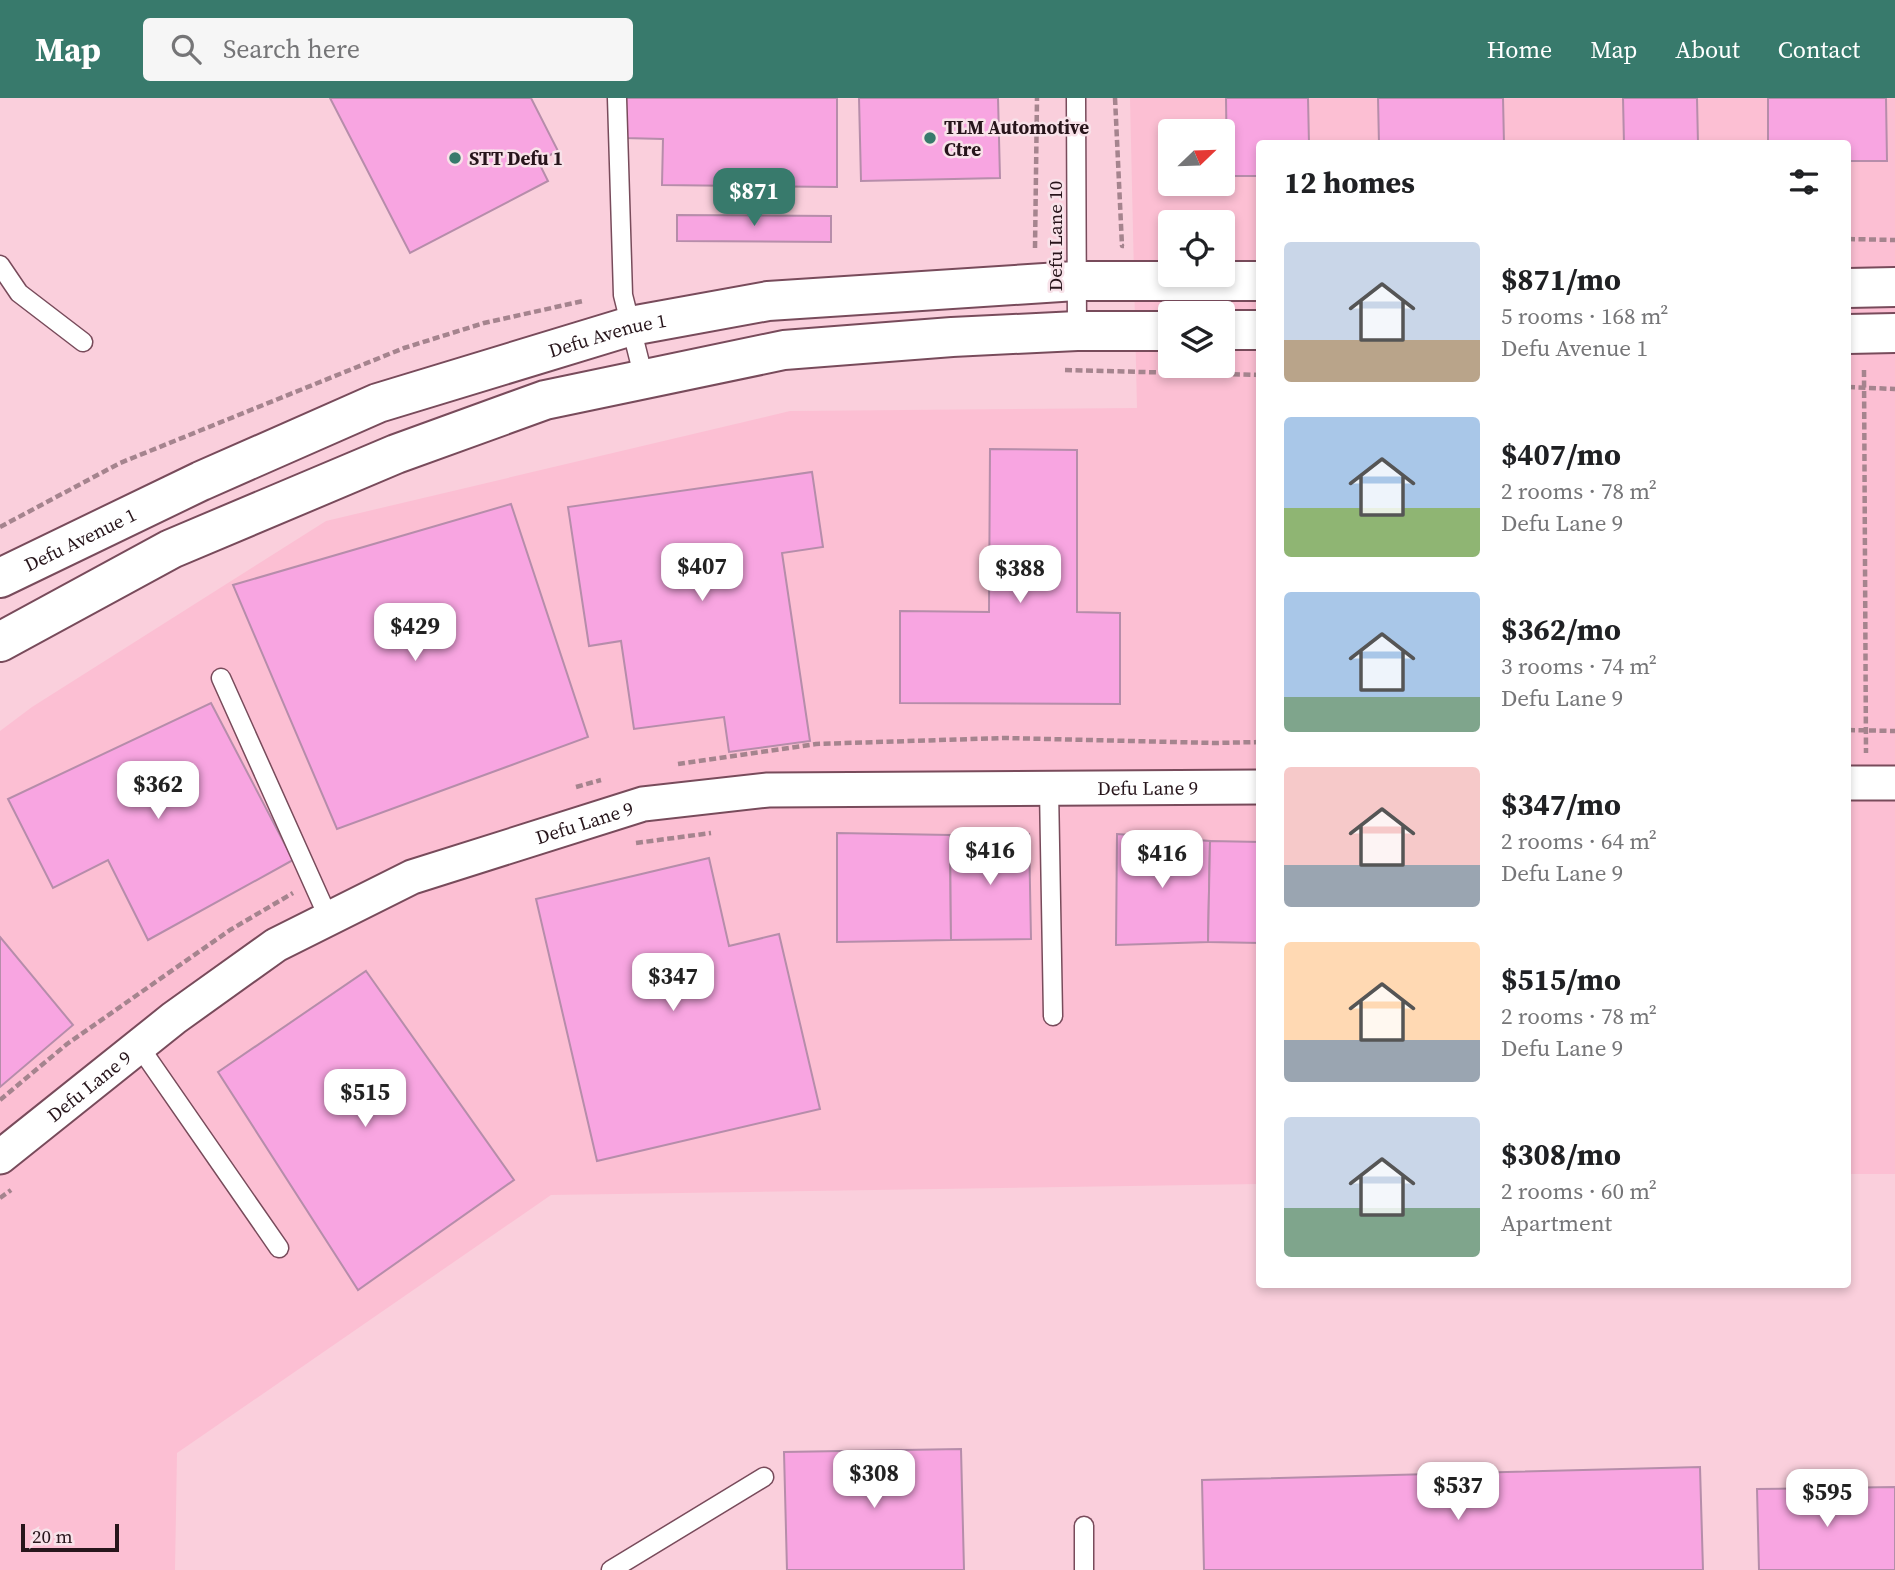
<!DOCTYPE html>
<html lang="en">
<head>
<meta charset="utf-8">
<style>
	body { margin:0; font-family:"Source Serif 4",serif; background:#f6f6f6; color:#202124; height:100vh; display:flex; flex-direction:column; font-size:26px; white-space:nowrap }
	* { box-sizing:border-box; margin:0 }
	p { font-size:23px; color:#757577 }
	.icon { flex:none; width:38px; height:38px; fill:none; stroke:currentColor; stroke-width:2; stroke-linecap:round; stroke-linejoin:round }
	.map { position:relative; flex:1; overflow:hidden }
	.drawer { position:absolute; left:1256px; top:42px; width:595px; height:1148px; display:flex; flex-direction:column; background:#fff; border-radius:7px; box-shadow:0 4px 10px #0003 }
	.drawer>* { flex:none }
	.needle { width:46px; rotate:67deg }
	.buttons { position:absolute; left:1158px; top:21px; display:grid; gap:14px }
	.buttons a { display:grid; place-items:center; width:77px; height:77px; border-radius:7px; background:#fff; box-shadow:0 4px 10px #0003; font-size:35px }
	.scale { position:absolute; left:21px; bottom:18px; width:98px; box-sizing:border-box; padding-left:7px; border:4px solid #27151b; border-top:0; font-size:19px; line-height:24px; white-space:nowrap; color:#27151b; -webkit-text-stroke:5px #f8e2e9; paint-order:stroke }
	.price { position:absolute; translate:-50% -60px; padding:0 16px; border-radius:14px; background:#fff; color:#222; font-size:23px; line-height:46px; filter:drop-shadow(0 2px 4px #0008) }
	.price::after { content:''; position:absolute; left:50%; top:42px; width:21px; height:16px; margin-left:-10px; background:inherit; clip-path:polygon(0 0,100% 0,50% 100%) }
	.price.on { background:#387a6c; color:#fff }
	ul { padding:0; list-style:none }
	li { display:flex; align-items:center; gap:21px; height:175px; padding:0 28px }
	li span { display:grid; place-items:center; flex:none; width:196px; height:140px; border-radius:7px; color:#555 }
	li>.icon { margin-inline-start:auto }
	span .icon { width:84px; height:84px; fill:#fffc; stroke-width:1 }
	li b { font-size:30px }
	h2 { display:flex; justify-content:space-between; align-items:center; height:84px; padding:0 28px; font-size:30px }
	header { display:flex; align-items:center; gap:42px; box-sizing:border-box; height:98px; padding:0 35px; background:#387a6c; color:#fff }
	header strong { font-size:33px }
	nav { display:flex; gap:38px; margin-inline-start:auto; font-size:24px }
	.search { width:490px; height:63px; background:#f6f6f6; display:flex; align-items:center; gap:18px; box-sizing:border-box; padding:0 24px; border-radius:7px; color:#757577; font-size:26px }
	.map>svg:first-child { display:block }
	.built { fill:#fcbfd3; fill-rule:evenodd }
	.building { fill:#f8a5e1; stroke:#b68daa; stroke-width:2 }
	.lines { fill:none; stroke-linecap:round; stroke-linejoin:round }
	.lane-casing { stroke:#784b5b; stroke-width:21 }
	.street-casing { stroke:#784b5b; stroke-width:37 }
	.secondary-casing { stroke:#784b5b; stroke-width:42 }
	.path { stroke:#a5848e; stroke-width:4.5; stroke-dasharray:7 3.5; stroke-linecap:butt }
	.lane { stroke:#fff; stroke-width:18 }
	.street { stroke:#fff; stroke-width:33 }
	.secondary { stroke:#fff; stroke-width:38 }
	.poi-dot { fill:#387a6c; stroke:#f8e2e9; stroke-width:2.5 }
	.labels { text-anchor:middle; stroke-width:5; stroke-linejoin:round; paint-order:stroke }
	.poi-label { font-size:19px; font-weight:bold; fill:#27151b; stroke:#f8e2e9; text-anchor:start }
	.street-label { font-size:19px; fill:#27151b; stroke:#f8e2e9 }
</style>
</head>
<body>
<header>
<strong>Map</strong>
<div class="search"><svg class="icon" aria-label="search" viewBox="0 0 24 24"><circle cx="10" cy="10" r="6"/><path d="M15 15l6 6"/></svg>Search here</div>
<nav><a>Home</a><a>Map</a><a>About</a><a>Contact</a></nav>
</header>
<div class="map">
<svg width="1895" height="1472" viewBox="0 0 1895 1472">
	<rect width="100%" height="100%" fill="#facfdc"/>
	<!-- built -->
	<path class="built" d="M 1130,0 L 1895,0 L 1895,1076 L 1848,1076 L 1848,46 L 1260,46 L 1260,1086 L 551,1097 L 177,1355 L 175,1472 L 0,1472 L 0,633 L 32,609 L 326,423 L 790,313 L 1137,310 ZM 1171,33 L 1223,33 L 1223,86 L 1171,86 ZM 1171,124 L 1223,124 L 1223,177 L 1171,177 ZM 1171,215 L 1223,215 L 1223,268 L 1171,268 Z"/>
	<!-- building -->
	<g class="building">
		<path d="M 330,0 L 531,0 L 558,53 L 538,63 L 548,83 L 410,155 Z"/>
		<path d="M 626,0 L 837,0 L 837,89 L 662,87 L 663,41 L 625,40 Z"/>
		<path d="M 859,0 L 998,0 L 1000,80 L 861,83 Z"/>
		<path d="M 1226,0 L 1308,0 L 1309,46 L 1260,46 L 1260,78 L 1227,78 Z"/>
		<path d="M 1378,0 L 1503,0 L 1504,46 L 1379,46 Z"/>
		<path d="M 1623,0 L 1697,0 L 1698,46 L 1624,46 Z"/>
		<path d="M 1768,0 L 1886,0 L 1887,63 L 1848,63 L 1848,46 L 1768,46 Z"/>
		<path d="M 677,117 L 831,118 L 831,144 L 677,143 Z"/>
		<path d="M 990,351 L 1077,352 L 1077,514 L 1120,515 L 1120,606 L 900,605 L 900,513 L 989,514 Z"/>
		<path d="M 812,374 L 823,449 L 782,455 L 810,643 L 729,654 L 724,619 L 634,631 L 621,543 L 589,548 L 568,409 Z"/>
		<path d="M 511,406 L 588,639 L 337,731 L 233,487 Z"/>
		<path d="M 211,605 L 293,762 L 148,842 L 108,762 L 53,790 L 8,701 Z"/>
		<path d="M 837,735 L 950,737 L 951,842 L 837,844 Z"/>
		<path d="M 1029,736 L 1031,841 L 951,842 L 950,737 Z"/>
		<path d="M 1117,736 L 1210,743 L 1208,844 L 1116,847 Z"/>
		<path d="M 1210,743 L 1260,744 L 1260,845 L 1208,844 Z"/>
		<path d="M 709,760 L 729,848 L 779,836 L 820,1011 L 597,1063 L 536,801 Z"/>
		<path d="M 0,839 L 73,927 L 0,989 Z"/>
		<path d="M 366,873 L 514,1082 L 358,1192 L 218,974 Z"/>
		<path d="M 961,1351 L 964,1472 L 787,1472 L 784,1354 Z"/>
		<path d="M 1700,1369 L 1703,1472 L 1204,1472 L 1202,1382 Z"/>
		<path d="M 1895,1389 L 1895,1472 L 1759,1472 L 1757,1391 Z"/>
	</g>
	<g class="lines">
		<!-- lane casing -->
		<g class="lane-casing">
			<g id="lane">
				<path d="M 617,0 L 623,197 L 644,281"/>
				<path d="M 1076,0 L 1077,233"/>
				<path d="M 0,167 L 19,195 L 83,244"/>
				<path d="M 221,580 L 329,821"/>
				<path d="M 1049,690 L 1053,918"/>
				<path d="M 139,948 L 279,1150"/>
				<path d="M 1084,1428 L 1084,1472"/>
				<path d="M 611,1472 L 764,1379"/>
			</g>
		</g>
		<!-- street casing -->
		<g class="street-casing">
			<g id="street">
				<path d="M 1848,685 L 1895,685"/>
				<path id="s1" d="M 0,1059 L 174,920 L 276,847 L 412,779 L 643,706 L 768,692 L 1260,689"/>
			</g>
		</g>
		<!-- secondary casing -->
		<g class="secondary-casing">
			<g id="secondary">
				<path d="M 1848,190 L 1895,189"/>
				<path d="M 1223,232 L 1260,232"/>
				<path d="M 1848,236 L 1895,235"/>
				<path id="s2" d="M 0,480 L 201,383 L 378,305 L 631,228 L 768,203 L 1076,183 L 1260,183"/>
				<path d="M 0,544 L 171,451 L 396,356 L 545,302 L 784,252 L 952,239 L 1077,233 L 1171,233"/>
			</g>
		</g>
		<!-- path -->
		<g class="path">
			<path d="M 1115,0 L 1122,148 L 1124,148"/>
			<path d="M 1848,141 L 1895,142"/>
			<path d="M 1035,150 L 1037,0"/>
			<path d="M 1065,272 L 1260,277"/>
			<path d="M 1864,272 L 1866,655"/>
			<path d="M 1848,289 L 1895,291"/>
			<path d="M 0,429 L 120,365 L 404,250 L 484,225 L 583,203"/>
			<path d="M 1848,632 L 1895,633"/>
			<path d="M 678,666 L 816,646 L 1005,640 L 1214,645 L 1260,644"/>
			<path d="M 576,689 L 601,682"/>
			<path d="M 636,745 L 711,735"/>
			<path d="M 0,1002 L 67,946 L 230,832 L 293,795"/>
			<path d="M 0,1100 L 11,1092"/>
		</g>
		<!-- lane -->
		<use href="#lane" class="lane"/>
		<!-- street -->
		<use href="#street" class="street"/>
		<!-- secondary -->
		<use href="#secondary" class="secondary"/>
	</g>
	<!-- markers -->
	<g class="poi-dot">
		<circle cx="930" cy="40" r="7"/>
		<circle cx="455" cy="60" r="7"/>
	</g>
	<g class="labels">
		<!-- poi labels -->
		<g class="poi-label">
			<text x="944" y="36">TLM Automotive<tspan x="944" dy="22">Ctre</tspan></text>
			<text x="469" y="67">STT Defu 1</text>
		</g>
		<!-- street labels -->
		<g class="street-label">
			<text transform="translate(1055 138) rotate(-90)" y="7">Defu Lane 10</text>
			<text dy="7" stroke="none"><textPath href="#s2" startOffset="656">Defu Avenue 1</textPath></text>
			<text dy="7" stroke="none"><textPath href="#s2" startOffset="89">Defu Avenue 1</textPath></text>
			<text dy="7" stroke="none"><textPath href="#s1" startOffset="1248">Defu Lane 9</textPath></text>
			<text dy="7" stroke="none"><textPath href="#s1" startOffset="681">Defu Lane 9</textPath></text>
			<text dy="7" stroke="none"><textPath href="#s1" startOffset="114">Defu Lane 9</textPath></text>
		</g>
	</g>
</svg>
<div class="buttons">
<a><svg class="needle" viewBox="-14 -14 28 28"><path d="M0-13l5 13h-10z" fill="#e53935"/><path d="M0 13l5-13h-10z" fill="#757577"/></svg></a>
<a><svg class="icon" aria-label="locate" viewBox="0 0 24 24"><circle cx="12" cy="12" r="6"/><path d="M12 2v4M12 18v4M2 12h4M18 12h4"/></svg></a>
<a><svg class="icon" aria-label="layers" viewBox="0 0 24 24"><path d="M12 4l9 5-9 5-9-5zM3 14l9 5 9-5"/></svg></a>
</div>
<div class="scale">20 m</div>
<b class="price on" style="left:754px;top:130px">$871</b>
<b class="price" style="left:702px;top:505px">$407</b>
<b class="price" style="left:1020px;top:507px">$388</b>
<b class="price" style="left:415px;top:565px">$429</b>
<b class="price" style="left:158px;top:723px">$362</b>
<b class="price" style="left:990px;top:789px">$416</b>
<b class="price" style="left:1162px;top:792px">$416</b>
<b class="price" style="left:673px;top:915px">$347</b>
<b class="price" style="left:365px;top:1031px">$515</b>
<b class="price" style="left:874px;top:1412px">$308</b>
<b class="price" style="left:1458px;top:1424px">$537</b>
<b class="price" style="left:1827px;top:1431px">$595</b>
<section class="drawer">
<h2>12 homes<svg class="icon" aria-label="filters" viewBox="0 0 24 24"><path d="M4 7h16M4 17h16"/><circle cx="9" cy="7" r="2"/><circle cx="15" cy="17" r="2"/></svg></h2>
<ul>
<li><span style="background:linear-gradient(#c9d6e8 70%,#b9a48a 0)"><svg class="icon" aria-label="home" viewBox="0 0 24 24"><path d="M3 11l9-7 9 7M6 9v11h12V9"/></svg></span><div><b>$871/mo</b><p>5 rooms · 168 m²</p><p>Defu Avenue 1</p></div></li>
<li><span style="background:linear-gradient(#a9c7e8 65%,#8fb573 0)"><svg class="icon" aria-label="home" viewBox="0 0 24 24"><path d="M3 11l9-7 9 7M6 9v11h12V9"/></svg></span><div><b>$407/mo</b><p>2 rooms · 78 m²</p><p>Defu Lane 9</p></div></li>
<li><span style="background:linear-gradient(#a9c7e8 75%,#7fa58c 0)"><svg class="icon" aria-label="home" viewBox="0 0 24 24"><path d="M3 11l9-7 9 7M6 9v11h12V9"/></svg></span><div><b>$362/mo</b><p>3 rooms · 74 m²</p><p>Defu Lane 9</p></div></li>
<li><span style="background:linear-gradient(#f6c9c9 70%,#9aa5b1 0)"><svg class="icon" aria-label="home" viewBox="0 0 24 24"><path d="M3 11l9-7 9 7M6 9v11h12V9"/></svg></span><div><b>$347/mo</b><p>2 rooms · 64 m²</p><p>Defu Lane 9</p></div></li>
<li><span style="background:linear-gradient(#ffd9b3 70%,#9aa5b1 0)"><svg class="icon" aria-label="home" viewBox="0 0 24 24"><path d="M3 11l9-7 9 7M6 9v11h12V9"/></svg></span><div><b>$515/mo</b><p>2 rooms · 78 m²</p><p>Defu Lane 9</p></div></li>
<li><span style="background:linear-gradient(#c9d6e8 65%,#7fa58c 0)"><svg class="icon" aria-label="home" viewBox="0 0 24 24"><path d="M3 11l9-7 9 7M6 9v11h12V9"/></svg></span><div><b>$308/mo</b><p>2 rooms · 60 m²</p><p>Apartment</p></div></li>
</ul>
</section>
</div>
</body>
</html>
